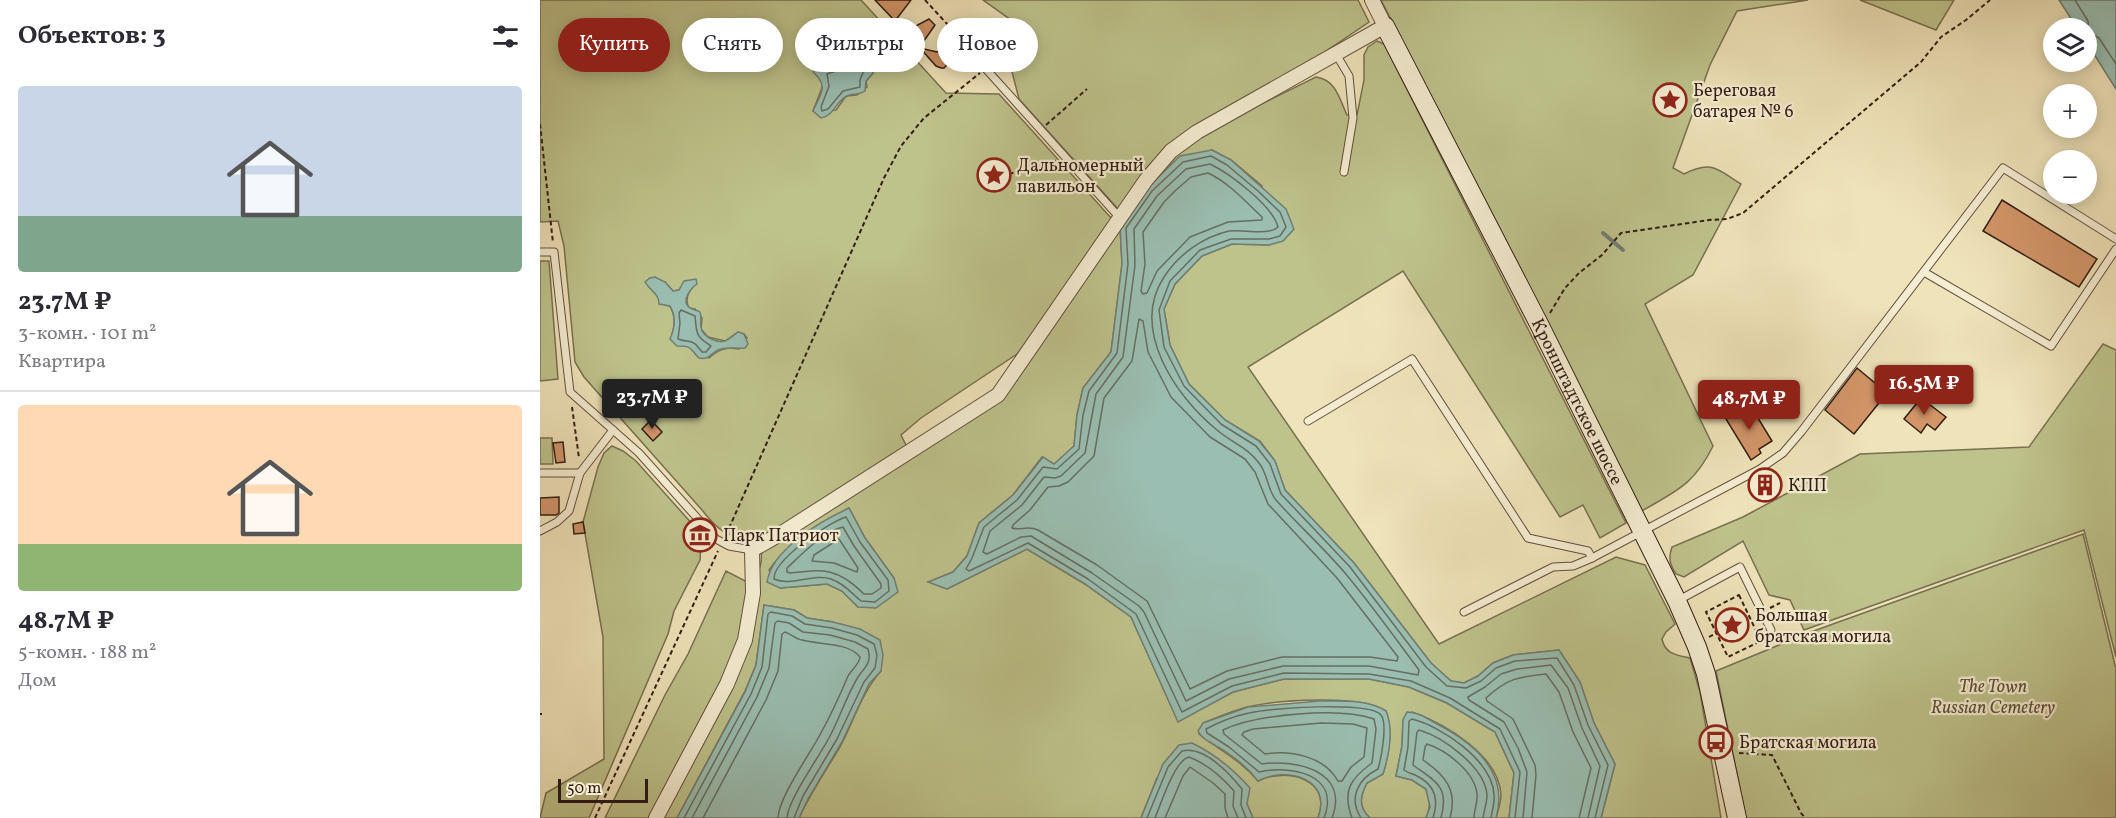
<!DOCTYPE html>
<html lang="ru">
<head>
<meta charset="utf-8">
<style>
	body { margin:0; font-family:Vollkorn,serif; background:#f2f2f3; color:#2b2b33; height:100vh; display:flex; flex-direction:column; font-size:22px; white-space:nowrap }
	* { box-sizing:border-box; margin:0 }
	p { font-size:20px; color:#7c7c81 }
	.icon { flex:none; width:33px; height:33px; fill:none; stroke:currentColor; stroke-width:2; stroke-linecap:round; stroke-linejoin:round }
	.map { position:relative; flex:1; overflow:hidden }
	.side { display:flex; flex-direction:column; background:#fff; width:540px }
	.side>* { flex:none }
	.banner { position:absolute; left:18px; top:18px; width:570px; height:54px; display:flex; gap:12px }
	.buttons { position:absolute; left:1503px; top:18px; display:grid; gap:12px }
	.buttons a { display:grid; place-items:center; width:54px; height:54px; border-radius:50%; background:#fff; box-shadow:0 3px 15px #0003; font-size:30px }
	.scale { position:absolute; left:18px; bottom:15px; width:90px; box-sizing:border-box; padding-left:6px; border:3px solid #331d15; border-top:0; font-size:16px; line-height:21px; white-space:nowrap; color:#331d15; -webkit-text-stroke:4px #f5edd2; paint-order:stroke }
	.price { position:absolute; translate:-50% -51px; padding:0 14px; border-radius:6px; background:#8f2418; color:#fff; font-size:20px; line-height:39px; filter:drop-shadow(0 2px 3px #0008) }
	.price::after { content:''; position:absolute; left:50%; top:36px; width:18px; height:14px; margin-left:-9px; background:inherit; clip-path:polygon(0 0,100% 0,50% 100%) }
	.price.active { background:#222; color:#fff }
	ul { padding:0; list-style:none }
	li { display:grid; align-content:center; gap:12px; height:318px; padding:0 18px }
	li+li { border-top:2px solid #e1e1e2 }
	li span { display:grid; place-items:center; height:186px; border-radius:6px; color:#555 }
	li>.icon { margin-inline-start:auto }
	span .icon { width:108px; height:108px; fill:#fffc; stroke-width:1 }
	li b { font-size:26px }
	h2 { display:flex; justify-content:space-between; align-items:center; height:72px; padding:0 18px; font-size:26px }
	.chip { padding:0 21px; border-radius:27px; background:#fff; box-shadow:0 3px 15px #0003; font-size:21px; line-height:54px }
	.chip.active { background:#8f2418; color:#fff }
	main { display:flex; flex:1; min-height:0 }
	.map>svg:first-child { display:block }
	.green { fill:#bec28b; stroke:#787050; stroke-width:1.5; fill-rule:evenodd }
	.water { fill:#9abeb1; stroke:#717e73; stroke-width:1.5 }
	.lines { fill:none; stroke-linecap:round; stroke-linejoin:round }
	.shore { stroke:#666e63; stroke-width:1.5 }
	.stream { stroke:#717e73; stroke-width:4 }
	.building { fill:#d29568; stroke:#331d15; stroke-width:1.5 }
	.lane-casing { stroke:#624e3e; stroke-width:9 }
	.street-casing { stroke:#624e3e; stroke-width:16 }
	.secondary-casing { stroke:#331d15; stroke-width:20 }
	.path { stroke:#331d15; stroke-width:2; stroke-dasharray:4.5 3; stroke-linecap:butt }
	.lane { stroke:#f5edd2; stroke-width:7 }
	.street { stroke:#f5edd2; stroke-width:14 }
	.secondary { stroke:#f5edd2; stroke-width:18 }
	.labels { text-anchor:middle; stroke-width:4.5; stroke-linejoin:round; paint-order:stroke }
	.poi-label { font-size:18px; fill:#331d15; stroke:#f5edd2; text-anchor:start }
	.street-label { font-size:18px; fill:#331d15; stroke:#f5edd2 }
	.park-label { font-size:18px; font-style:italic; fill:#5d4f38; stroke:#f5edd2 }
</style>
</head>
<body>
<main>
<section class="side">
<h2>Объектов: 3<svg class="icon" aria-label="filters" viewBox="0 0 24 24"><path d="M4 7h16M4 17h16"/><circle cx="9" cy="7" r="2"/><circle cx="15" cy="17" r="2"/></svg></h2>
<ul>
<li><span style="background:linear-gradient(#c9d6e8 70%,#7fa58c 0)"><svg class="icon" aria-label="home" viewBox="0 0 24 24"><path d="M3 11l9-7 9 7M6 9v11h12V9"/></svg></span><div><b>23.7M ₽</b><p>3-комн. · 101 m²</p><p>Квартира</p></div></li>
<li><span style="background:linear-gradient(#ffd9b3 75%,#8fb573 0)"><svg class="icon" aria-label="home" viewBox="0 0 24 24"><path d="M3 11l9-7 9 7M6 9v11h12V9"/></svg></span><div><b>48.7M ₽</b><p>5-комн. · 188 m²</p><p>Дом</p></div></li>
</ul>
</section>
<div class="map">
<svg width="1576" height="818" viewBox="0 0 1576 818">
	<rect width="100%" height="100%" fill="#efe3b9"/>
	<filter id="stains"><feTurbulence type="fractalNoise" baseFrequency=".00333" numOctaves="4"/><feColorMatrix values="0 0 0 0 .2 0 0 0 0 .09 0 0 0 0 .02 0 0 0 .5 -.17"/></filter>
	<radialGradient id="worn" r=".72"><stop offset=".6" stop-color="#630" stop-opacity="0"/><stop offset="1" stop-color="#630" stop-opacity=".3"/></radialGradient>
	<!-- green -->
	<g class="green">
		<path d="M 0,0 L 321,0 L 406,93 L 459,94 L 572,219 L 492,337 L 477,354 L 381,418 L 361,435 L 368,449 L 461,397 L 580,226 L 582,264 L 571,352 L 543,388 L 537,415 L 534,446 L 514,465 L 502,457 L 473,495 L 439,523 L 427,556 L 413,572 L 389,582 L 407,589 L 487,549 L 545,584 L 591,617 L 638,721 L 693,692 L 744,679 L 829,679 L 869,687 L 907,703 L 955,732 L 974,773 L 969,818 L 956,818 C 958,811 961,802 961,795 C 959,755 905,724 872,712 L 863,720 L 862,746 L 856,776 L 872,780 L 886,789 C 890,800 891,808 886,818 L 830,818 C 818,807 820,796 827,783 L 843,774 C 849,754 853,730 846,711 C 820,694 738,700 707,707 C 692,711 678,717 663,723 L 659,734 C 680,750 700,760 718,781 C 746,767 793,779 778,818 L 713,818 L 707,804 L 617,778 L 601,818 L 259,818 C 271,792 287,769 301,745 C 314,720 322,692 341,671 L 293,622 L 267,618 L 254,610 L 224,605 L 216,665 L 205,691 L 137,818 L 65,818 L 125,695 L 148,654 L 186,571 L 207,582 C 226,570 222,554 219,534 C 191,542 178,531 162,510 L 44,377 L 35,362 L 24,246 L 18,221 L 0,222 ZM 309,57 L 314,63 L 333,73 L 326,81 L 327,87 L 317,95 L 306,96 L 296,110 L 273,111 L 283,85 L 280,65 L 293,66 L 295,62 ZM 125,282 L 133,291 L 152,288 C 147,294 145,300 149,308 L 155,309 L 162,318 L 161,329 L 168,337 L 185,341 L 198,332 L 204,334 L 207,338 L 199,349 C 186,347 179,349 169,358 L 155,354 L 153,349 L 132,334 C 135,325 135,315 130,306 L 125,305 L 117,294 ZM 309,508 L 325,538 L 354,578 L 318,607 L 302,591 L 287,584 L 240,588 L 229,570 C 249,541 280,526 309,508 Z"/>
		<path d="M 443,0 L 818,0 L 829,22 L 764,66 L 653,130 L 579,210 L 479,99 L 469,60 L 478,25 Z"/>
		<path d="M 841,0 L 1268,0 L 1197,11 L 1170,65 L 1133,168 L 1144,174 C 1172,160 1177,169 1201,184 L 1153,275 L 1105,304 L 1173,446 C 1154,485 1136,491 1100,512 Z"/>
		<path d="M 1320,0 L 1414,0 L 1396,30 Z"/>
		<path d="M 837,41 L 844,44 L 1086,523 L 1060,538 L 1043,505 L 1020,517 L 863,271 L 708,367 L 899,644 L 1076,557 L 1105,565 L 1135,624 L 1126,632 L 1122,639 C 1125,654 1136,655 1150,658 L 1160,692 L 1181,818 L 1061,818 L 1075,764 L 1054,723 L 1040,682 L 1019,650 L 973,655 L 953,663 L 938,676 L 924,683 L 911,681 L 891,663 L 814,563 L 745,490 L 735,461 L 720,441 L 685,420 L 649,384 L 630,345 L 624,309 L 635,284 L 662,256 L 692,244 L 729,245 L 722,186 L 691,160 L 672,150 L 621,173 L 633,154 L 683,123 L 776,77 C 796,80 799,98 807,115 L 817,115 L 824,80 L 824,55 L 828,47 Z"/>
		<path d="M 0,261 L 9,261 L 18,379 L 0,381 Z"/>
		<path d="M 1563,344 L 1576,350 L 1576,657 L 1544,530 L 1264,630 L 1250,600 L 1229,595 L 1203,541 L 1144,577 L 1136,574 C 1130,565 1128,558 1132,547 L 1203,517 L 1320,454 L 1489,447 Z"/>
		<path d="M 0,438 L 12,438 L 13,464 L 0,464 Z"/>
		<path d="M 72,446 L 83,451 L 96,461 L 154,526 L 161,542 L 160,560 L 134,611 L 128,634 L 49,818 L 0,818 L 6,793 L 64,759 L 63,637 L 43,522 L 58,467 L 64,453 Z"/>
		<path d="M 1543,534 L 1576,669 L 1576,818 L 1206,818 L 1176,671 L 1268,633 Z"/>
	</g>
	<!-- water -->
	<g class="water">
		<path d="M 1519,0 L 1576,0 L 1576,89 L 1547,43 L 1546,28 L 1537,28 Z"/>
		<path d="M 304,55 L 314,63 L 327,63 L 332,67 L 333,73 L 326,81 L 325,91 C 319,95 313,93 307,96 C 295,102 295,115 281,118 L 273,111 C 281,93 289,86 273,72 L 275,67 L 293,66 L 299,57 Z"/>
		<path d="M 672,150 L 691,160 L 746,209 L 754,229 L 743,241 L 729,245 L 692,244 L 662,256 L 635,284 L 624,309 L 630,345 L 649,384 L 685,420 L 719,441 L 735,461 L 745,490 L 814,563 L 891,663 L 911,681 L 924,683 L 938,676 L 953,663 L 973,655 L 1019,650 L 1040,682 L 1054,723 L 1075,764 L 1061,818 L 969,818 L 974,773 L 955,732 L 907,703 L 869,687 L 829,679 L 744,679 L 693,692 L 638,722 L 591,617 L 545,584 L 487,549 L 407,589 L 388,582 L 413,572 L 427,556 L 439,523 L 473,495 L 503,457 L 514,464 L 534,446 L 537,415 L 543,388 L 571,352 L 582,264 L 580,226 L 607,188 L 640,156 Z"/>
		<path d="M 115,277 L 125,282 L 133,291 L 139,290 L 144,281 L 156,279 L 157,284 C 151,288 140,301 150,308 C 153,310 157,310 160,312 C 162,318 160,321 161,327 C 162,337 177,343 185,341 C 190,339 194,335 198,332 L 204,334 L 208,344 L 205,348 C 195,349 186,346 178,350 C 169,355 169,360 159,358 C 149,348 153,346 137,346 L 130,339 C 135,328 136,316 130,306 L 119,304 C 119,293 110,291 105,282 L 110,278 Z"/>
		<path d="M 309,508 L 325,538 L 354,578 L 358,592 L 336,608 L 318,607 L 302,591 L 287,584 L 240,588 L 227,582 C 232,549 281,521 309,508 Z"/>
		<path d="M 224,605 L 254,610 L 267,618 L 293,622 L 320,629 L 340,640 L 343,655 L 341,671 L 329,684 L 302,742 L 268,799 L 259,818 L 137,818 L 205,692 L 216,665 Z"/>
		<path d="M 780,701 C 802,701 827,699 846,711 C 854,730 849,755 843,774 L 827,783 C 820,796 818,807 830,818 L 778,818 C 793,778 746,766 718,781 C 709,769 697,759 685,751 C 676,745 662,740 658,731 L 663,723 L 708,707 Z"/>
		<path d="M 867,712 C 878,712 888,719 897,724 C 934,743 970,772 956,818 L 886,818 L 890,807 L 886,789 L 872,780 L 856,776 L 862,746 L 863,720 Z"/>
		<path d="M 652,743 C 675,754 693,769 710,788 L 707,804 L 713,818 L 601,818 L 623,764 L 639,745 Z"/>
	</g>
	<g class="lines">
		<!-- shore -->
		<g class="shore">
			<path d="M 1535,0 L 1548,21 L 1549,32 L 1559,38 L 1576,64"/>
			<path d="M 304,62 L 312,68 L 324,70 L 320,80 L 320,87 L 303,91 L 288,109 L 282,111 L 281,107 L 289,86 L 287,74 L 296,71 Z"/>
			<path d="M 670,164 C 689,173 733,206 738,227 C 729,236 703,229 689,231 C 663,237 639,254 624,277 C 590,329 635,396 677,430 C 692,443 707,447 719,463 C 728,474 727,489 736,500 C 758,525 783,547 805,573 C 831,604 855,638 879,670 L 878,675 L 829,666 L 743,666 L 689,679 L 646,701 L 604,612 L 599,606 L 552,573 L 491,536 L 481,537 L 447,554 L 443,552 L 450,531 L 482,505 L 504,477 L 515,478 L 521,476 L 545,453 L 556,394 L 583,357 L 595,265 L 594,229 L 617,196 L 646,169 Z"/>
			<path d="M 668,173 C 688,182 706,202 722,217 L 722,220 L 688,222 L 650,237 L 617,271 L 607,293 L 603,294 L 601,291 L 605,264 L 603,232 L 624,202 L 636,190 L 651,177 Z"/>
			<path d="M 141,310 L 155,316 C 157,334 155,336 171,346 L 166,352 L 162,352 C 151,337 152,344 138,339 L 140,323 L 139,313 Z"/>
			<path d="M 599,319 L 603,321 L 608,352 L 631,397 L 670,437 L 705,459 L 715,472 L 728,504 L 797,578 L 858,657 L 857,661 L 830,657 L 742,657 L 687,671 L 650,689 L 607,601 L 557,565 L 498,530 C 488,525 480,531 472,528 L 473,525 L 490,510 L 508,487 L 519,486 L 528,482 L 554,456 L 564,398 L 592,361 Z"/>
			<path d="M 306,517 L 320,542 L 348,580 L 349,591 L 335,602 L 321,601 C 311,593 305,584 291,579 C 273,573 251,587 234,579 C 233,560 289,522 306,517 Z"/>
			<path d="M 303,527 L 314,546 L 341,584 L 341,588 L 332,594 L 324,594 C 298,568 284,569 250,573 L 247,572 L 247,568 C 261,555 284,531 303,527 Z"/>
			<path d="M 299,539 L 318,568 L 317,572 L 294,563 L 272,561 L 274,555 Z"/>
			<path d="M 781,723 L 813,724 L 827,728 L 824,757 L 811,767 L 802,781 L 798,781 C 784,756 751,750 725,754 L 702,735 L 704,732 L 713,729 Z"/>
			<path d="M 144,818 L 211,694 L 222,667 L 228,614 L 231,612 L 252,616 L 265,624 L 292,628 L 317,635 L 334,644 L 337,655 L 335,668 L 324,682 L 297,739 L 263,796 L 254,818"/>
			<path d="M 152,818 L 217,697 L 229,668 L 235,623 L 238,621 L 249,623 L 263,632 L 290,635 L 315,642 L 328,649 C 332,663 325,667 318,677 C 307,695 300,717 290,736 C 280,756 248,799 247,818"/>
			<path d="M 163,818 L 226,700 L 238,671 L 242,634 L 245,632 C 251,634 256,639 262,640 C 280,645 308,642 320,657 C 319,665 312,669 308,676 C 300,695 292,713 282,731 C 271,753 239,796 238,818"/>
			<path d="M 607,818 L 628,767 L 642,751 C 664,746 689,773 702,789 L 701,805 L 706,818"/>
			<path d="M 615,818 C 621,804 634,761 649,757 C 667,764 682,777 694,791 L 693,806 L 698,818"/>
			<path d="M 625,818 L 643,776 L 650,767 L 673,783 L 685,794 L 685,808 L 688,818"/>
			<path d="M 784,818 C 801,774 751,765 719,772 L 689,747 L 667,733 L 666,729 C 679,722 695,716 709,713 C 729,708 830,701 841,715 C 848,724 841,759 838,769 C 818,779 808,798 821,818"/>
			<path d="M 792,818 C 810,771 756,759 722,764 L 684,734 L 683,730 C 717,714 799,707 834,719 L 836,729 L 832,763 C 810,779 802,791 812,818"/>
			<path d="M 893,818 C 899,800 895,785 877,776 C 873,774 868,773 864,770 L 868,747 L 869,721 L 872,719 C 901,726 953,761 954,795 C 955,802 952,811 951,818"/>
			<path d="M 901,818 C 910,785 894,781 873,765 L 877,732 L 879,730 C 903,737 945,767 947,795 C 947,803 944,810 943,818"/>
			<path d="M 910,818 C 918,790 905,775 883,760 L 885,747 L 887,744 C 906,750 935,772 937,794 C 938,802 934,810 934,818"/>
			<path d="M 975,818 L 980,772 L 960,729 L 910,698 L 871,681 L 829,674 L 744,673 L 692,686 L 642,712 L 596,614 L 548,579 L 488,543 L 429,571 L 426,569 L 432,558 L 444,527 L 477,500 L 503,467 L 517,469 L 539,449 L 543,415 L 549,391 L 577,353 L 588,264 L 586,228 L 612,191 L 643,162 L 671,156 L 687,165 L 718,191 L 740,212 L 746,227 L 740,236 L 729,239 L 691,239 L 660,250 L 630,281 L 619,310 L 624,347 L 644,386 L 681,424 L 716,446 L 730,464 L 741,494 L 810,567 L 886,667 L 907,686 L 926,688 L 941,681 L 956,668 L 975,661 L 1017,658 L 1034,685 L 1048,725 L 1068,765 L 1055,818"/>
			<path d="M 983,818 L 987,772 L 978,748 L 964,722 L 929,700 L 928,697 L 945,687 L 961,674 L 977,669 L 1011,665 L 1028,688 L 1042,728 L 1060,766 L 1048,818"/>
			<path d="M 992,818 L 996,775 L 995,765 L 973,719 L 947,701 L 946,698 C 968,678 978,677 1006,674 L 1019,692 L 1033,732 L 1051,768 L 1039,818"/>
		</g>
		<!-- stream -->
		<path class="stream" d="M 1063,233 L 1083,250"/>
	</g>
	<!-- building -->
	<g class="building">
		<path d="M 335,0 L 371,0 L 355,21 Z"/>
		<path d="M 389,19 L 395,25 L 379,48 L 356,23 L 376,26 Z"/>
		<path d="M 413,45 L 417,48 L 417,54 L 404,68 L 401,68 L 396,66 L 380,48 L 397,52 Z"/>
		<path d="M 1462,200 L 1557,259 L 1539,287 L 1443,231 Z"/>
		<path d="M 1317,368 L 1347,393 L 1314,434 L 1285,410 Z"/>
		<path d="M 1381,398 L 1406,417 L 1395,430 L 1387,424 L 1381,433 L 1364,419 Z"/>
		<path d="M 1210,405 L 1232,441 L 1219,449 L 1221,453 L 1211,460 L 1186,419 Z"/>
		<path d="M 111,420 L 122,432 L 113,441 L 102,429 Z"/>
		<path d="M 23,442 L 25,462 L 16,463 L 13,443 Z"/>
		<path d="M 19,497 L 19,513 L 16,515 L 0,515 L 0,498 Z"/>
		<path d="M 43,522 L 45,533 L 34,534 L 33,524 Z"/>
	</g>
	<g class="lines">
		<!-- lane casing -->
		<g class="lane-casing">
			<g id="lane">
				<path d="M 796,54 L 809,76 L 813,118 L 804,172"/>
				<path d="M 446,69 L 580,218"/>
				<path d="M 0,252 L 14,252 L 30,392 L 99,453 L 176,539 L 189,546 L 212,550"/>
				<path d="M 1384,272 L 1511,346 L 1576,249"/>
				<path d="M 768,421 L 872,359 L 988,538 L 1048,551 L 1052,558 L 1220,469 L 1243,453 L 1261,432 L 1463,168 L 1576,239"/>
				<path d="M 0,473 L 40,473"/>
				<path d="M 0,531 L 17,522 L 29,511 L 40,473 L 73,430"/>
				<path d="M 1137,601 L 1200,567 L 1231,630"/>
				<path d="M 924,612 L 1013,567 L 1033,566 L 1052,558"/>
			</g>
		</g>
		<!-- street casing -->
		<g class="street-casing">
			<path id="street" d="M 116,818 L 187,684 L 205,640 L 213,593 L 212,550 L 242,533 L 458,395 L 606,180 L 631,151 L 657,132 L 845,26 L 832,0"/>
		</g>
		<!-- secondary casing -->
		<g class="secondary-casing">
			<g id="secondary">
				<path id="s1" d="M 845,26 L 999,324 L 1137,601 L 1157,647 L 1166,674 L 1197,818"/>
			</g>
		</g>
		<!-- path -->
		<g class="path">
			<path d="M 385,0 L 432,51"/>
			<path d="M 0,124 L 13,243"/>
			<path d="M 506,125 L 547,89"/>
			<path d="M 454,175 L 494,171 L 517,160"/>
			<path d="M 1010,313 L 1025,288 L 1039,273 L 1062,255 L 1081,233 L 1169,220 L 1187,219 L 1203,213 L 1381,62 L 1401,37 L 1426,20 L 1450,0"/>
			<path d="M 32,407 L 39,458"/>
			<path d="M 186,535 L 344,178 L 361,146 L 384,118 L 440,73"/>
			<path d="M 1199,595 L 1221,641 L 1188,657 L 1166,612 Z"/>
			<path d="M 1230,608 L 1240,603"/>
			<path d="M 1195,617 L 1201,627 L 1190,633 L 1185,622 Z"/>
			<path d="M 1169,637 L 1187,627"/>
			<path d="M 0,714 L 2,714"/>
			<path d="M 1199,753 L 1232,755 L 1261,813 L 1265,818"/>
			<path d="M 55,818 L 178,551"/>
		</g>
		<!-- lane -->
		<use href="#lane" class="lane"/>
		<!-- street -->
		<use href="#street" class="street"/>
		<!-- secondary -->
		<use href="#secondary" class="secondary"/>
	</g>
	<!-- icons -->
	<defs>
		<g id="sight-ring" transform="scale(1.725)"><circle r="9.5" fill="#f5edd2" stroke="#8f2418" stroke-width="1.5"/><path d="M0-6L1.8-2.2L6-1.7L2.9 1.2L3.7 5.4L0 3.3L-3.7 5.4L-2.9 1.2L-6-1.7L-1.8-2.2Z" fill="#8f2418"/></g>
		<g id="building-ring" transform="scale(1.725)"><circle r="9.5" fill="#f5edd2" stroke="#8f2418" stroke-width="1.5"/><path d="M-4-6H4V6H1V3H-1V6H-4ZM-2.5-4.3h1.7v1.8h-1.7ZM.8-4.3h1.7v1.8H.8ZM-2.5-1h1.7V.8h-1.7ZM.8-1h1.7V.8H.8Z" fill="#8f2418"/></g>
		<g id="museum-ring" transform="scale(1.725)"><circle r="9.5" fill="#f5edd2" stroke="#8f2418" stroke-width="1.5"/><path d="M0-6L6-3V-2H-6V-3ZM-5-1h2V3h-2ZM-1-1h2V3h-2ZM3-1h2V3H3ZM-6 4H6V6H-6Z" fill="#8f2418"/></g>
		<g id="bus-ring" transform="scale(1.725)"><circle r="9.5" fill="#f5edd2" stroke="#8f2418" stroke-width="1.5"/><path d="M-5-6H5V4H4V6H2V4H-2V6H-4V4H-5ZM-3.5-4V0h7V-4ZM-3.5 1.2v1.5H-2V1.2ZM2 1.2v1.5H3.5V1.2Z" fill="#8f2418"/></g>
	</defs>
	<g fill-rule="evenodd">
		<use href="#sight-ring" x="1130" y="100"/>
		<use href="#sight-ring" x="454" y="175"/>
		<use href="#building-ring" x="1225" y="485"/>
		<use href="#museum-ring" x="160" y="535"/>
		<use href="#sight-ring" x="1192" y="625"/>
		<use href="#bus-ring" x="1176" y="742"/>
	</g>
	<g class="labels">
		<!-- poi labels -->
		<g class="poi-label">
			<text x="1153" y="96">Береговая<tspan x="1153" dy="21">батарея № 6</tspan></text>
			<text x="477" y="171">Дальномерный<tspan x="477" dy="21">павильон</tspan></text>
			<text x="1248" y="491">КПП</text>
			<text x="183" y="541">Парк Патриот</text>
			<text x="1215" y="621">Большая<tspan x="1215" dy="21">братская могила</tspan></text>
			<text x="1199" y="748">Братская могила</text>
		</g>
		<!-- street labels -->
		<g class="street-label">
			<text dy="6" stroke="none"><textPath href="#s1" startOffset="422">Кронштадтское шоссе</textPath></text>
		</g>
		<!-- park labels -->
		<g class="park-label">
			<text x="1453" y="692">The Town<tspan x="1453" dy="21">Russian Cemetery</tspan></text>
		</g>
	</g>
	<rect width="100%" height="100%" filter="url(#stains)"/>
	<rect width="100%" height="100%" fill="url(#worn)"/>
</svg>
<div class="buttons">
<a><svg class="icon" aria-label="layers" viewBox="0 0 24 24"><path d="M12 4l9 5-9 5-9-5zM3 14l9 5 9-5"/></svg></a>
<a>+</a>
<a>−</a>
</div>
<div class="scale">50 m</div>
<b class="price" style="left:1384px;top:416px">16.5M ₽</b>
<b class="price active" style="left:112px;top:430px">23.7M ₽</b>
<b class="price" style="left:1209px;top:431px">48.7M ₽</b>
<div class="banner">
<a class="chip active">Купить</a>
<a class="chip">Снять</a>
<a class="chip">Фильтры</a>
<a class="chip">Новое</a>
</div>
</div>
</main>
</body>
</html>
